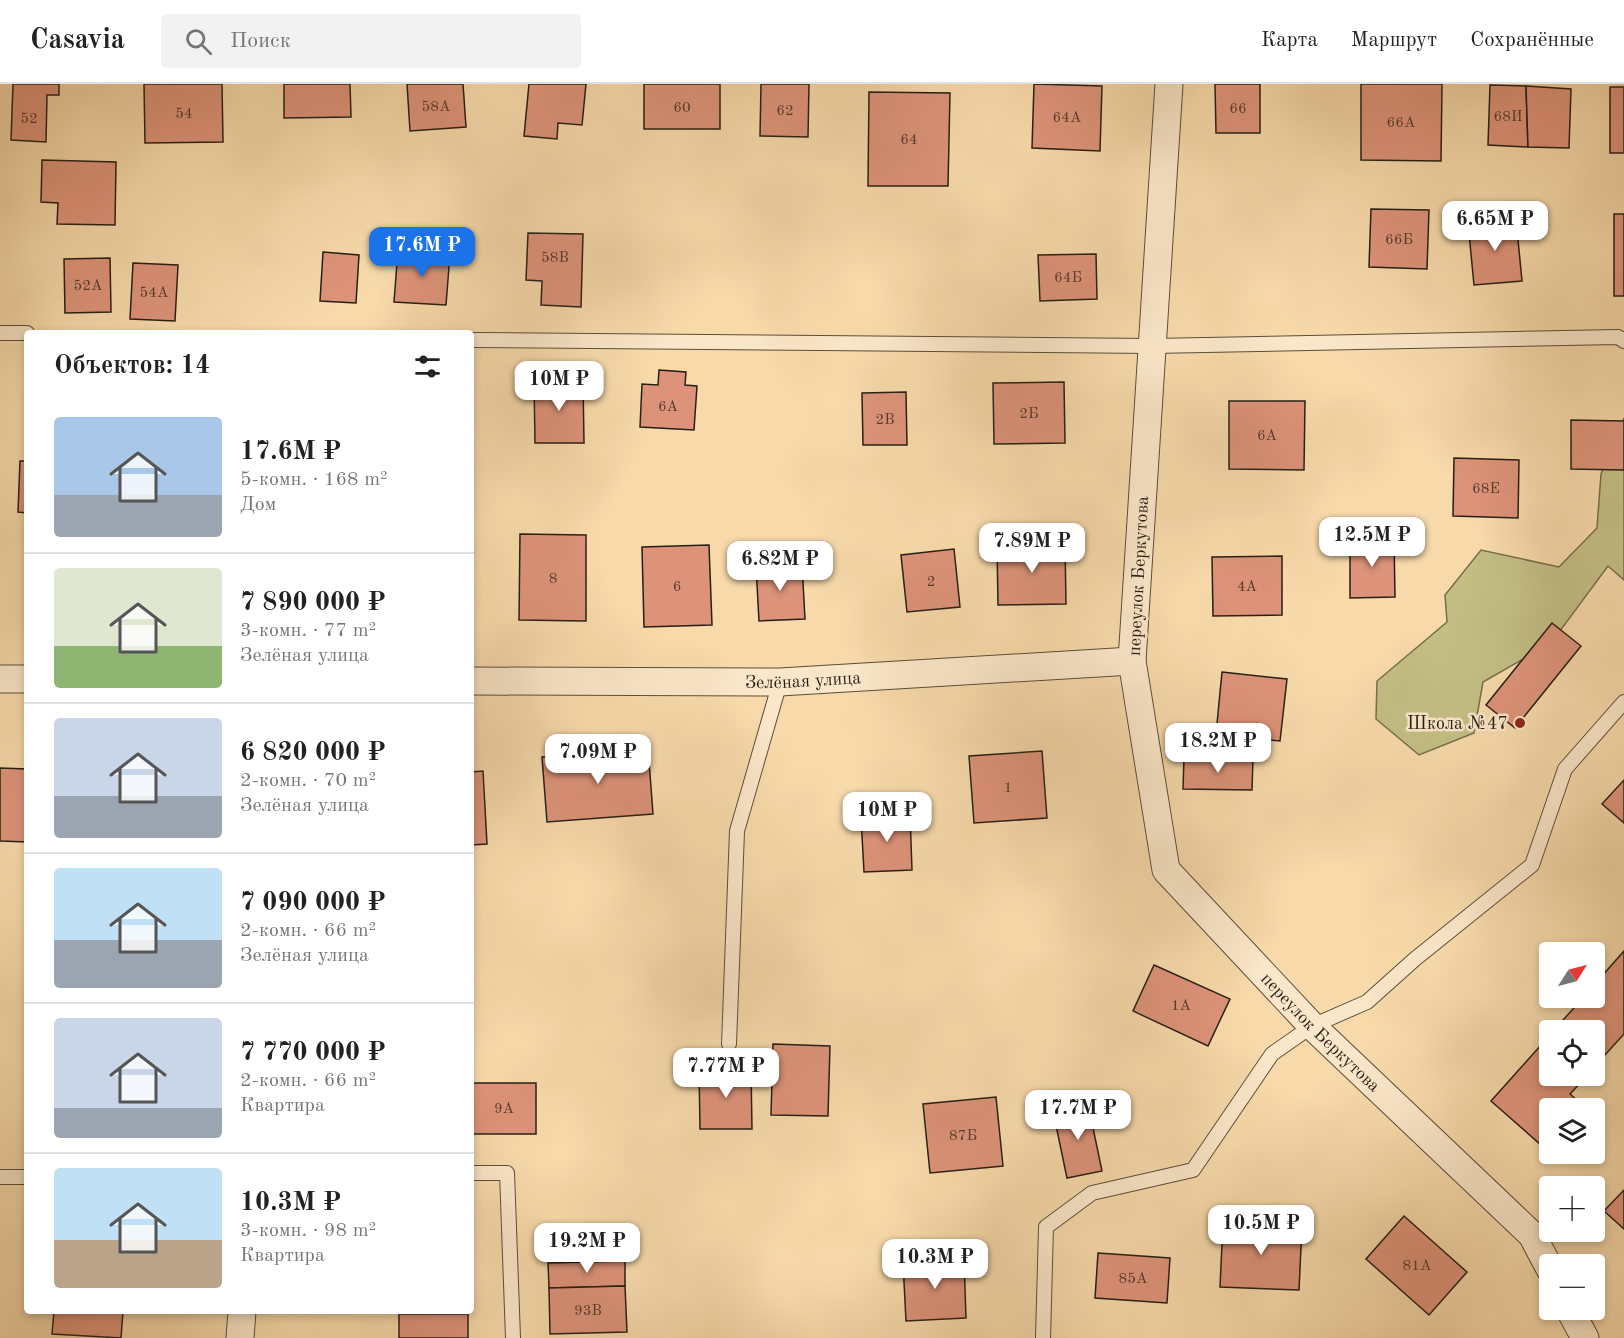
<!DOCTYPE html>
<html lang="ru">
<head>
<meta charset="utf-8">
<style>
	body { margin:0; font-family:"Old Standard TT",serif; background:#f2f2f2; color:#222; height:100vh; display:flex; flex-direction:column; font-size:22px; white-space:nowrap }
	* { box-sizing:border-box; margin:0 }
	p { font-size:20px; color:#767676 }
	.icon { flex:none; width:33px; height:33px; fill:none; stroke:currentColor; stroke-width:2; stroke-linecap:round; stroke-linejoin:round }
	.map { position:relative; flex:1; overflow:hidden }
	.drawer { position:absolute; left:24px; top:246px; width:450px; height:984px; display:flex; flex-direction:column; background:#fff; border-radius:6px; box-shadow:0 3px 9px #0003 }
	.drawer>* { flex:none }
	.needle { width:39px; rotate:54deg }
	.controls { position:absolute; left:1539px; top:858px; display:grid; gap:12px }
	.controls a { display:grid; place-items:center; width:66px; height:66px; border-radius:6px; background:#fff; box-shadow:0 3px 9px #0003; font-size:30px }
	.price { position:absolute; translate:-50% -51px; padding:0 14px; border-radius:12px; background:#fff; color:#222; font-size:20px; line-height:39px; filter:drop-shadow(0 2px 3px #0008) }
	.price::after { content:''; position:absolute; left:50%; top:36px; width:18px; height:14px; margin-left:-9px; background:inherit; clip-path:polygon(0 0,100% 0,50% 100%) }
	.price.active { background:#1a73e8; color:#fff }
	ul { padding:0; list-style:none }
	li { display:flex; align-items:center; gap:18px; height:150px; padding:0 30px }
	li+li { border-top:2px solid #e0e0e0 }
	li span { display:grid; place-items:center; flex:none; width:168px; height:120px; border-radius:6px; color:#555 }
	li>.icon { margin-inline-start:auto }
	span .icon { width:72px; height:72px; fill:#fffc; stroke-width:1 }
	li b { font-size:26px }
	h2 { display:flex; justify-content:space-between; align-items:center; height:72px; padding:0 30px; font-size:26px }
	header { display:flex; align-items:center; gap:36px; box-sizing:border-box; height:84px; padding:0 30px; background:#fff; border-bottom:2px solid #e0e0e0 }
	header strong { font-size:28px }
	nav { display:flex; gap:33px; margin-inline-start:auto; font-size:21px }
	.search { width:420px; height:54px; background:#f2f2f2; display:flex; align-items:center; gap:15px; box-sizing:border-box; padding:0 21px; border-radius:6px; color:#767676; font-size:22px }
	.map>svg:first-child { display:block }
	.green { fill:#c3be84; stroke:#756e4d; stroke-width:1.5 }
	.building { fill:#dd9379; stroke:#271f16; stroke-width:1.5 }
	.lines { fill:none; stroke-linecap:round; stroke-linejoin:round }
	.service-casing { stroke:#5b4e3b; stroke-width:16 }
	.minor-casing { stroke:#5b4e3b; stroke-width:29 }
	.service { stroke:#fae6c8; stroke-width:14 }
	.minor { stroke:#fae6c8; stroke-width:27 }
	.poi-dot { fill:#8f2418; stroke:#fae6c8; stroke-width:2 }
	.labels { text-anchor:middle; stroke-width:5; stroke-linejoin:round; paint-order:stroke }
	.number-label { font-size:15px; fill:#543c2f }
	.street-label { font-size:18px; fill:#271f16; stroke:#fae6c8 }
	.poi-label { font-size:18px; fill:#271f16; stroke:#fae6c8; text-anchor:end }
</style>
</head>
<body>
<header>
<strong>Casavia</strong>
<div class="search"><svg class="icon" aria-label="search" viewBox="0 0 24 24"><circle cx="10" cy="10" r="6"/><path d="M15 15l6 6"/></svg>Поиск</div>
<nav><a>Карта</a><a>Маршрут</a><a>Сохранённые</a></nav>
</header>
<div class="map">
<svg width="1624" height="1254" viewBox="0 0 1624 1254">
	<rect width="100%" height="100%" fill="#f7d9aa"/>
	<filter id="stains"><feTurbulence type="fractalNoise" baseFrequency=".00333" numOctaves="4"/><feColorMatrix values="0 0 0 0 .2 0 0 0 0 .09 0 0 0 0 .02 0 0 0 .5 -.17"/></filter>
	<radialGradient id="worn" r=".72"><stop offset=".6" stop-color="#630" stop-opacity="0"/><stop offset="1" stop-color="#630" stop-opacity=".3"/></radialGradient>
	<!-- green -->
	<path class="green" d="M 1624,334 L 1624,496 L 1608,482 L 1551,559 L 1483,598 L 1474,649 L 1419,671 L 1376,635 L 1377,597 L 1447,538 L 1445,511 L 1481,466 L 1559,483 L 1597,444 L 1601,390 Z"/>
	<!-- building -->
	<g class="building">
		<path d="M 13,0 L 59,0 L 59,11 L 47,11 L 46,58 L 11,56 Z"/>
		<path d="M 144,0 L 222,0 L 223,58 L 145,59 Z"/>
		<path d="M 284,0 L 350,0 L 351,33 L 284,34 Z"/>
		<path d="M 407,0 L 463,0 L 466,43 L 410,47 Z"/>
		<path d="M 529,0 L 586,0 L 582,41 L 558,39 L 557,55 L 524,52 Z"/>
		<rect x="644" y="0" width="76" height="45"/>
		<path d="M 761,0 L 809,0 L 808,53 L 760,52 Z"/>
		<path d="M 1034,0 L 1102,2 L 1100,67 L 1032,64 Z"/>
		<path d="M 1215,0 L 1260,0 L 1260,49 L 1216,49 Z"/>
		<path d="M 1361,0 L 1442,0 L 1441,77 L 1361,76 Z"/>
		<path d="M 1490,1 L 1526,2 L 1528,63 L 1488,61 Z"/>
		<path d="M 1526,2 L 1571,5 L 1569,64 L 1528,63 Z"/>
		<rect x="1610" y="3" width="14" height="66"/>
		<path d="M 869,8 L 950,9 L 948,102 L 868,102 Z"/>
		<path d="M 42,76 L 116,78 L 115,141 L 57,140 L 58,119 L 41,118 Z"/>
		<path d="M 1371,125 L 1429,126 L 1427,185 L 1369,183 Z"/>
		<rect x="1614" y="130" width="10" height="82"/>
		<path d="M 1516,135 L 1522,197 L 1474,201 L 1468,139 Z"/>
		<path d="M 528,149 L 583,150 L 581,223 L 541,221 L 542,197 L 526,196 Z"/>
		<path d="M 398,166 L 450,170 L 446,221 L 394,218 Z"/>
		<path d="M 323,168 L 359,171 L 356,219 L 320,217 Z"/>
		<path d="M 1096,170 L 1097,215 L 1040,217 L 1038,171 Z"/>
		<path d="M 110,174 L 111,228 L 65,229 L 64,175 Z"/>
		<path d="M 133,179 L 178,181 L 175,237 L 130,235 Z"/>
		<path d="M 659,286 L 686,288 L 685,301 L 697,302 L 694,346 L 640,343 L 642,300 L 658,301 Z"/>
		<path d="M 583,297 L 584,359 L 535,359 L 534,298 Z"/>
		<path d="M 1064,298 L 1065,359 L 994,360 L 993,299 Z"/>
		<path d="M 906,308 L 907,361 L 863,361 L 862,309 Z"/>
		<path d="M 1229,317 L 1305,317 L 1304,386 L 1229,385 Z"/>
		<path d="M 1571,336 L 1624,337 L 1624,386 L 1571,385 Z"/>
		<path d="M 1454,374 L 1519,376 L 1518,434 L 1453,432 Z"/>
		<path d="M 20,377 L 27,377 L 27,429 L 18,428 Z"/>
		<path d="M 520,450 L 586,451 L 586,537 L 519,536 Z"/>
		<path d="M 1394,454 L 1395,513 L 1350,514 L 1350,455 Z"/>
		<path d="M 1065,460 L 1066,520 L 998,521 L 997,461 Z"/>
		<path d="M 709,461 L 712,541 L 644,543 L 642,463 Z"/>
		<path d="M 954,465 L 960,523 L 907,528 L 901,471 Z"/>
		<path d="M 1282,472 L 1282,531 L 1213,532 L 1212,473 Z"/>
		<path d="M 802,480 L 805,535 L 759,537 L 756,482 Z"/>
		<path d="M 1552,539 L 1581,562 L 1515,644 L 1486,621 Z"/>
		<path d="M 1222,588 L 1287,595 L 1280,657 L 1216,650 Z"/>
		<path d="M 648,664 L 653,730 L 547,738 L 542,673 Z"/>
		<path d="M 1042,667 L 1047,734 L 974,739 L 969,672 Z"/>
		<path d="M 1184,673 L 1253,674 L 1252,706 L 1183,705 Z"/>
		<path d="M 0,684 L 27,685 L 27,758 L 0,757 Z"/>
		<path d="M 483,687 L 487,760 L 471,761 L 471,688 Z"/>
		<path d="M 1624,696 L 1624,739 L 1602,720 Z"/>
		<path d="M 910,730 L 912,786 L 864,788 L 861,733 Z"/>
		<path d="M 1624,867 L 1624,950 L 1594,983 L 1594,946 L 1554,946 L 1583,914 L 1594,914 L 1594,901 Z"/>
		<path d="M 1154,881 L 1230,915 L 1208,962 L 1133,927 Z"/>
		<path d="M 1550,951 L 1550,992 L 1587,992 L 1570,1010 L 1586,1024 L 1550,1024 L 1550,1069 L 1491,1017 Z"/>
		<path d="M 773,960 L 830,962 L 828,1032 L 771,1031 Z"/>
		<path d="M 699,985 L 751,985 L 752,1045 L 700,1045 Z"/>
		<rect x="471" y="999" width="65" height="51"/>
		<path d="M 996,1013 L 1003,1082 L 930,1089 L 923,1020 Z"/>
		<path d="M 1088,1020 L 1102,1087 L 1067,1094 L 1053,1027 Z"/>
		<path d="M 1624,1106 L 1624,1145 L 1604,1127 Z"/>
		<path d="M 1404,1132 L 1467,1188 L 1429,1231 L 1366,1175 Z"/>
		<path d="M 1223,1139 L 1302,1142 L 1299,1206 L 1220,1203 Z"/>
		<path d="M 1098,1169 L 1170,1174 L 1167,1219 L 1095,1214 Z"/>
		<path d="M 964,1175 L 966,1234 L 906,1237 L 903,1178 Z"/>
		<path d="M 625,1177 L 625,1202 L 549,1204 L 548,1179 Z"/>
		<path d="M 625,1202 L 627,1248 L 550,1250 L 549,1204 Z"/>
		<path d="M 54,1227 L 123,1227 L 121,1254 L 52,1250 Z"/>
		<rect x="399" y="1230" width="69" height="24"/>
	</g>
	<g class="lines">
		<!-- service casing -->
		<g class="service-casing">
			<g id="service">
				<path d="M 0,249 L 27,249"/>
				<path d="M 471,256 L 1152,262 L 1618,253 L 1624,257"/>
				<path d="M 729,960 L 737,747 L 780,598"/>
				<path d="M 471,1089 L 507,1089 L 513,1254"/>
				<path d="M 0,1093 L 27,1093"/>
				<path d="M 1043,1254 L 1046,1143 L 1092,1109 L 1193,1086 L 1272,970 L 1312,942 L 1367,918 L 1415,875 L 1532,781 L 1565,685 L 1624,618"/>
			</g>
		</g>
		<!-- minor casing -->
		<g class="minor-casing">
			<g id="minor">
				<path id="s1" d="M 1169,0 L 1132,577 L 1166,786 L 1312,942 L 1532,1151 L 1550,1185"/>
				<path d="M 0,595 L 27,595"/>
				<path id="s2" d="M 471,597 L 780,598 L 1132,577"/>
				<path d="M 1570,1226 L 1585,1254"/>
				<path d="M 240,1254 L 242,1227"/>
			</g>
		</g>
		<!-- service -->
		<use href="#service" class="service"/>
		<!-- minor -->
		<use href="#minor" class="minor"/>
	</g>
	<!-- markers -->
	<circle class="poi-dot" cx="1520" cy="639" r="6"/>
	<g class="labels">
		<!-- number labels -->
		<g class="number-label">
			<text x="436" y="27">58А</text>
			<text x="682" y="28">60</text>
			<text x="1238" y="29">66</text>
			<text x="785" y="31">62</text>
			<text x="184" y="34">54</text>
			<text x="1508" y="37">68И</text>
			<text x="1067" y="38">64А</text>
			<text x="29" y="39">52</text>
			<text x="1401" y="43">66А</text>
			<text x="909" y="60">64</text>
			<text x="1399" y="160">66Б</text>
			<text x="555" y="178">58В</text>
			<text x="1068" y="198">64Б</text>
			<text x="88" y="206">52А</text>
			<text x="154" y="213">54А</text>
			<text x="668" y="327">6А</text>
			<text x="1029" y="334">2Б</text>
			<text x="885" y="340">2В</text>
			<text x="1267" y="356">6А</text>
			<text x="1486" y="409">68Е</text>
			<text x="553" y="499">8</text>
			<text x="931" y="502">2</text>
			<text x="677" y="507">6</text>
			<text x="1247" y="507">4А</text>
			<text x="1008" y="708">1</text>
			<text x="1181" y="926">1А</text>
			<text x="504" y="1029">9А</text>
			<text x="963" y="1056">87Б</text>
			<text x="1417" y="1186">81А</text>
			<text x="1133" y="1199">85А</text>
			<text x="588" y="1231">93В</text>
		</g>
		<!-- street labels -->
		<g class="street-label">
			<text transform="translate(1138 492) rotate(-87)" y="6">переулок Беркутова</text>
			<text dy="6" stroke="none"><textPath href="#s2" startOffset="332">Зелёная улица</textPath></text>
			<text dy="6" stroke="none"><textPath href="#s1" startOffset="1014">переулок Беркутова</textPath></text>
		</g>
		<!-- poi labels -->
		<g class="poi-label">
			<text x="1508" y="645">Школа №47</text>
		</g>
	</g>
	<rect width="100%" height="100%" filter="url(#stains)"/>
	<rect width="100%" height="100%" fill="url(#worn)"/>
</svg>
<div class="controls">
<a><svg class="needle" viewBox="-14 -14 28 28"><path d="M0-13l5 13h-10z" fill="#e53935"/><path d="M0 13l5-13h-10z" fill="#767676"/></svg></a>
<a><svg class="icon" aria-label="locate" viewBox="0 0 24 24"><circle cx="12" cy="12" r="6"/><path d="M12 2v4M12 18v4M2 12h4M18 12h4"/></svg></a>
<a><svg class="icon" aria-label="layers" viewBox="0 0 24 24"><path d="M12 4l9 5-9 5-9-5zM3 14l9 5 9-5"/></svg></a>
<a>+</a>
<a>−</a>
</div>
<b class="price" style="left:1495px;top:168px">6.65M ₽</b>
<b class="price active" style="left:422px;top:194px">17.6M ₽</b>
<b class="price" style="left:559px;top:328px">10M ₽</b>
<b class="price" style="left:1372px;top:484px">12.5M ₽</b>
<b class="price" style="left:1032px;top:490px">7.89M ₽</b>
<b class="price" style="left:780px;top:508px">6.82M ₽</b>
<b class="price" style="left:1218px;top:690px">18.2M ₽</b>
<b class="price" style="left:598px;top:701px">7.09M ₽</b>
<b class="price" style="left:887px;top:759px">10M ₽</b>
<b class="price" style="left:726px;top:1015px">7.77M ₽</b>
<b class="price" style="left:1078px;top:1057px">17.7M ₽</b>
<b class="price" style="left:1261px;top:1172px">10.5M ₽</b>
<b class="price" style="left:587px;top:1190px">19.2M ₽</b>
<b class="price" style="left:935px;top:1206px">10.3M ₽</b>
<section class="drawer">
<h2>Объектов: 14<svg class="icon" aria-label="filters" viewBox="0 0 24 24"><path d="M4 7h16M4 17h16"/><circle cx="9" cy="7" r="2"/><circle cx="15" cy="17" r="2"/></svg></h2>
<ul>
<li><span style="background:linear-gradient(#a9c7e8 65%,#9aa5b1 0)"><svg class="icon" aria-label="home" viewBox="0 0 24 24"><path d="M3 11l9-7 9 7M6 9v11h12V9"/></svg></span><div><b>17.6M ₽</b><p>5-комн. · 168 m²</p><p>Дом</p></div></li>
<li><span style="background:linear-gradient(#dfe7d0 65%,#8fb573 0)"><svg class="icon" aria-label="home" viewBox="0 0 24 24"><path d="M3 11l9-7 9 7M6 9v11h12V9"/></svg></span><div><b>7 890 000 ₽</b><p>3-комн. · 77 m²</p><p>Зелёная улица</p></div></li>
<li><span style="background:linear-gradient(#c9d6e8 65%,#9aa5b1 0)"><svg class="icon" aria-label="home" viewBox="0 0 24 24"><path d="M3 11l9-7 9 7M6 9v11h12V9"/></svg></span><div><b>6 820 000 ₽</b><p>2-комн. · 70 m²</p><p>Зелёная улица</p></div></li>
<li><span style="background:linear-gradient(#bfe0f5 60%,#9aa5b1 0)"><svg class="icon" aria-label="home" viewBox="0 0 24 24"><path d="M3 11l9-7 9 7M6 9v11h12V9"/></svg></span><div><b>7 090 000 ₽</b><p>2-комн. · 66 m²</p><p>Зелёная улица</p></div></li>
<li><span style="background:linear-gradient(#c9d6e8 75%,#9aa5b1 0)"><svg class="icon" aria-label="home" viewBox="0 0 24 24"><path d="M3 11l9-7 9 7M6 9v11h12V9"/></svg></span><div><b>7 770 000 ₽</b><p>2-комн. · 66 m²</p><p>Квартира</p></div></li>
<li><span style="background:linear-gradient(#bfe0f5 60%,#b9a48a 0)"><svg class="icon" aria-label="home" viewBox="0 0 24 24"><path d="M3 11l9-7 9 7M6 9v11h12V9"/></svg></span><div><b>10.3M ₽</b><p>3-комн. · 98 m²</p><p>Квартира</p></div></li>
</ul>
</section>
</div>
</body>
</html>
